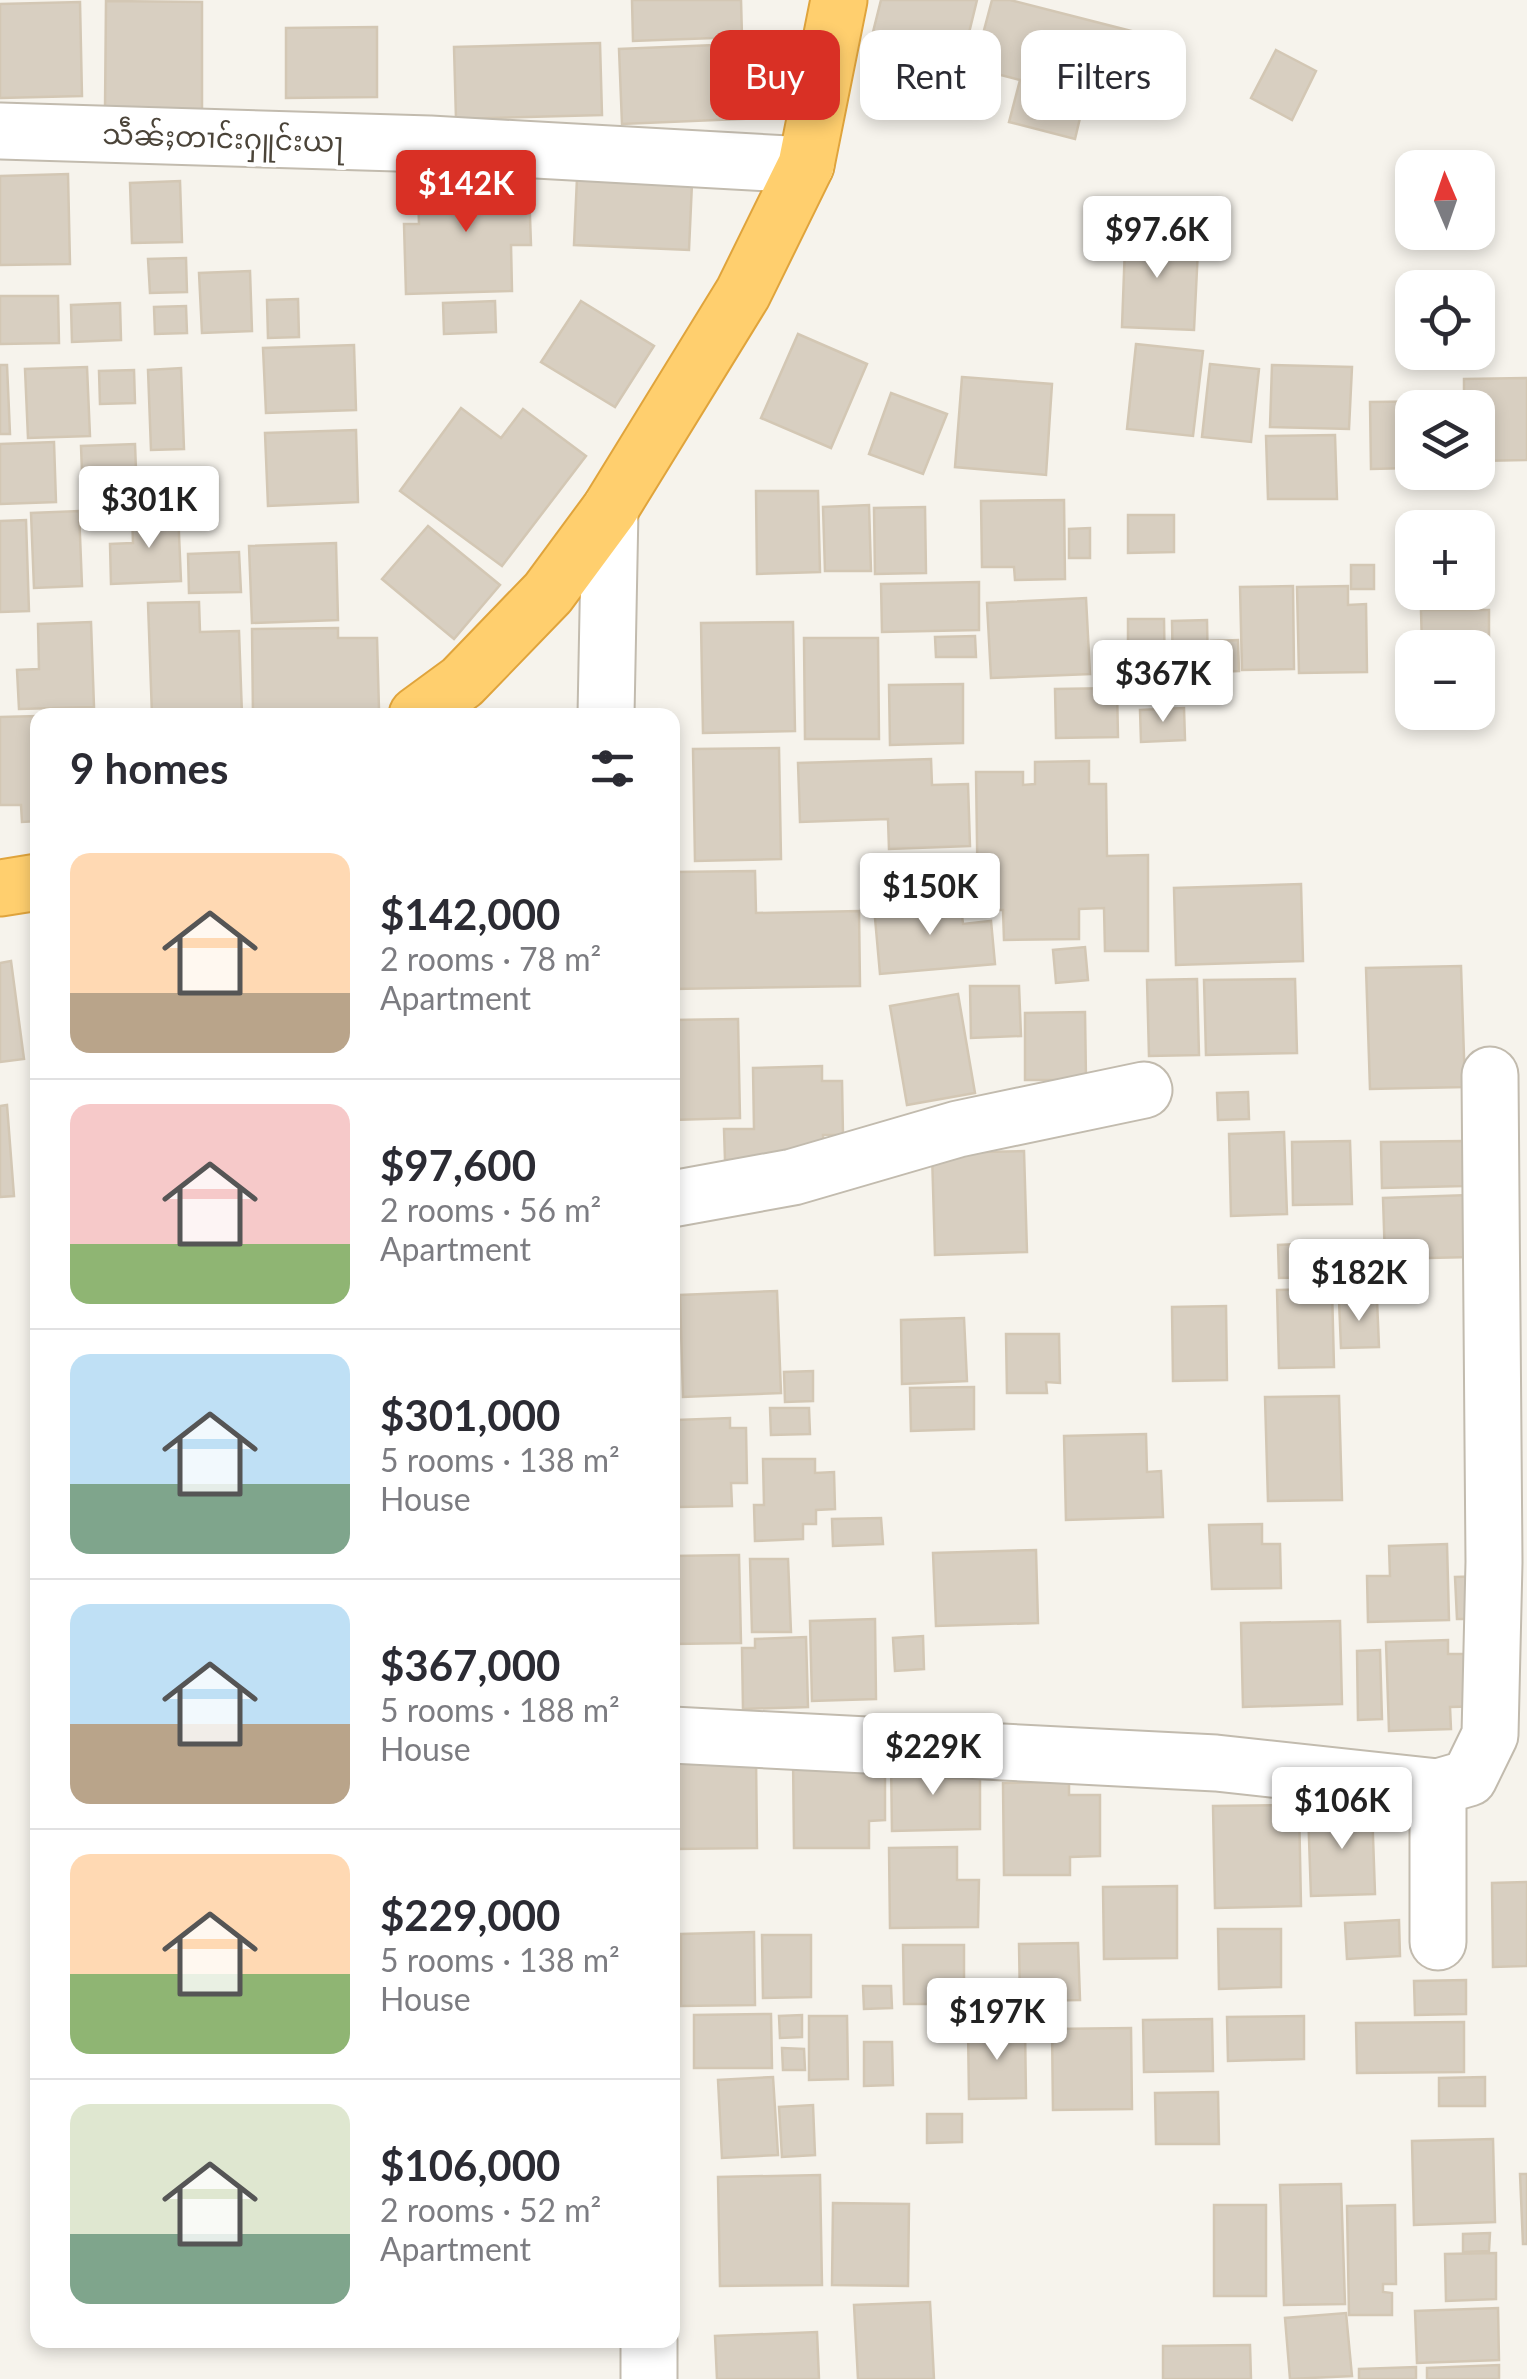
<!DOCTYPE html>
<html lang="en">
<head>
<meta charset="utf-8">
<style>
	body { margin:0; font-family:Lato,"Noto Sans Myanmar",sans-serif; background:#f2f2f3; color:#2b2b33; height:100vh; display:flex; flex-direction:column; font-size:38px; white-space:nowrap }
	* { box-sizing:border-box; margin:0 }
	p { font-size:32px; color:#7c7c81 }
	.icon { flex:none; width:55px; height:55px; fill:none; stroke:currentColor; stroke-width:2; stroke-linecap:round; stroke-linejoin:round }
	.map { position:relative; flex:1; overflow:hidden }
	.details { position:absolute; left:30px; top:708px; width:650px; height:1640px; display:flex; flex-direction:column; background:#fff; border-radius:20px; box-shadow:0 5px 15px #0003 }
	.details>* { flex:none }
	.top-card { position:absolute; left:710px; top:30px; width:665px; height:90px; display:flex; gap:20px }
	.needle { width:65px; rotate:358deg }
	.buttons { position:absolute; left:1395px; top:150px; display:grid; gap:20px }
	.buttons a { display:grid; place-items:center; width:100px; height:100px; border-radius:20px; background:#fff; box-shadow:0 5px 15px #0003; font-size:50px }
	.price { position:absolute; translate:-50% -85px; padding:0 22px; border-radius:10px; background:#fff; color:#222; font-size:32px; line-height:65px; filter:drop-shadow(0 2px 5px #0008) }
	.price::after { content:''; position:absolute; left:50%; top:60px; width:30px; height:22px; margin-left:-15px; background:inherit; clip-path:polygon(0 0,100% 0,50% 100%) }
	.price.on { background:#d93025; color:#fff }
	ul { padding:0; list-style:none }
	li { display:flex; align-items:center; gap:30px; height:250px; padding:0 40px }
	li+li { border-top:2px solid #e1e1e2 }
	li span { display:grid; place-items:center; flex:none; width:280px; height:200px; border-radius:20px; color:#555 }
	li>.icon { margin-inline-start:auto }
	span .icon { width:120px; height:120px; fill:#fffc; stroke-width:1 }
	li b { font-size:42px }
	h2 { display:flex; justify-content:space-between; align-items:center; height:120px; padding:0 40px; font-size:42px }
	.tag { padding:0 35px; border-radius:20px; background:#fff; box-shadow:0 5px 15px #0003; font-size:35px; line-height:90px }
	.tag.on { background:#d93025; color:#fff }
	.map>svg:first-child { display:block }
	.building { fill:#d8cfc1; stroke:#d3c7b4; stroke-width:2.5 }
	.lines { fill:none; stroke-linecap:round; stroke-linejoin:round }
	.minor-casing { stroke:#c2bbae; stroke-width:59 }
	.highway-casing { stroke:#e0a43c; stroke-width:59 }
	.minor { stroke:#fff; stroke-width:55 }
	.highway { stroke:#ffcf6e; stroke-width:55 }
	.labels { text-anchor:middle; stroke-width:9; stroke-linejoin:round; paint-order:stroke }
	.street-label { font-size:28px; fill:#4b4439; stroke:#fff }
</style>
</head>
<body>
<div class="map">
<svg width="1527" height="2379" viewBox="0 0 1527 2379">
	<rect width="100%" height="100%" fill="#f6f3ec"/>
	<!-- building -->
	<g class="building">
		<path d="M 632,0 L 741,0 L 742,37 L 633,41 Z"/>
		<path d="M 881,0 L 977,0 L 958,78 L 867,56 Z"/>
		<path d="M 992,0 L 1010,0 L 1135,32 L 1116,105 L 1085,97 L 1075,139 L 1009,122 L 1020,80 L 974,68 Z"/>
		<path d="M 106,1 L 202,2 L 202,110 L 105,110 Z"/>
		<path d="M 80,2 L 82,96 L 0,98 L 0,4 Z"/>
		<path d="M 377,27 L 377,97 L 286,98 L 286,28 Z"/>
		<path d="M 600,43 L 602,115 L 456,119 L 454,47 Z"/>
		<path d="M 763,43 L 766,118 L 622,124 L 619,49 Z"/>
		<path d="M 1276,50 L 1316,71 L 1292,120 L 1251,98 Z"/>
		<path d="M 493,167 L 494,190 L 529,189 L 531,245 L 511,245 L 512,291 L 406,294 L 404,224 L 419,224 L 418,193 L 446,192 L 445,169 Z"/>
		<path d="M 68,174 L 70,264 L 0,265 L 0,176 Z"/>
		<path d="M 577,178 L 692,183 L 689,250 L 574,245 Z"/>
		<path d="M 180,181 L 182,242 L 132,243 L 130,183 Z"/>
		<path d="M 1126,219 L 1159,221 L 1158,247 L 1198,249 L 1194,330 L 1122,327 Z"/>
		<path d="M 186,258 L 187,292 L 150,293 L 148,259 Z"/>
		<path d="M 250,271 L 252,331 L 202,333 L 199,273 Z"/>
		<path d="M 0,296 L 58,296 L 59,343 L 0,344 Z"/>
		<path d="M 298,299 L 299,337 L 268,338 L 267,300 Z"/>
		<path d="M 495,301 L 496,332 L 444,334 L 443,303 Z"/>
		<path d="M 581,301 L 654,346 L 615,407 L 541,362 Z"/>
		<path d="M 120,303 L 121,340 L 72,342 L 71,305 Z"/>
		<path d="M 186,306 L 187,333 L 155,334 L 154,307 Z"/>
		<path d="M 798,334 L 867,364 L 831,448 L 761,418 Z"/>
		<path d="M 1136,344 L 1203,351 L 1193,436 L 1127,429 Z"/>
		<path d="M 354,345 L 356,410 L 266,413 L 263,348 Z"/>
		<path d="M 1210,364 L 1259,369 L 1251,442 L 1202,437 Z"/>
		<path d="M 0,365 L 7,365 L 10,434 L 0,434 Z"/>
		<path d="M 1272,365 L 1352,367 L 1349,429 L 1270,427 Z"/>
		<path d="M 87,367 L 90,436 L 28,438 L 25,369 Z"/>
		<path d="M 181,368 L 184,449 L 151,450 L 148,370 Z"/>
		<path d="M 134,370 L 135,403 L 100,404 L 99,371 Z"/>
		<path d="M 962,377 L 1052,384 L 1046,475 L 955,467 Z"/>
		<path d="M 1527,378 L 1527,460 L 1478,461 L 1478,408 L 1464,408 L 1464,379 Z"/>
		<path d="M 891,393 L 947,414 L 923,474 L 869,454 Z"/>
		<path d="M 1456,401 L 1456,408 L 1412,408 L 1412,468 L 1371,469 L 1370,402 Z"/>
		<path d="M 461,408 L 501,438 L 523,409 L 586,456 L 502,566 L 400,491 Z"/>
		<path d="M 356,430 L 358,502 L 268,506 L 265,433 Z"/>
		<path d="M 1335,435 L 1337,499 L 1268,499 L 1266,436 Z"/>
		<path d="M 54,442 L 56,502 L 0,504 L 0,444 Z"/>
		<path d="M 135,444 L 137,497 L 83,499 L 81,446 Z"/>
		<path d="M 756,491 L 818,491 L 820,572 L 757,574 Z"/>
		<path d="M 1064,500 L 1065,579 L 1015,580 L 1014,567 L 982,567 L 981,501 Z"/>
		<path d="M 869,505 L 871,571 L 825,571 L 823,507 Z"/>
		<path d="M 925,507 L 926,573 L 875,574 L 874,508 Z"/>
		<path d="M 79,511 L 82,586 L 34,588 L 31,513 Z"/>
		<path d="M 178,511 L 181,581 L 111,584 L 110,544 L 133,543 L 132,512 Z"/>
		<path d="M 1128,515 L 1174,515 L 1174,552 L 1128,553 Z"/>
		<path d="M 26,520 L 29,611 L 0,612 L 0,521 Z"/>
		<path d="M 428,526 L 500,585 L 454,639 L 382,579 Z"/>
		<path d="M 1090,528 L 1090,558 L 1069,558 L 1069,529 Z"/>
		<path d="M 1478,534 L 1482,534 L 1483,601 L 1402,602 L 1402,535 L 1412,535 L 1412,592 L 1478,592 Z"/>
		<path d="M 336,543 L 338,620 L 252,623 L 249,546 Z"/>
		<path d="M 239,552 L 241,592 L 189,593 L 188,554 Z"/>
		<rect x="1351" y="565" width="23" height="24"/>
		<path d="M 979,582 L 979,630 L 882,632 L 881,584 Z"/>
		<path d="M 1293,586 L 1294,669 L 1242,670 L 1240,587 Z"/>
		<path d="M 1348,586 L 1348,605 L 1366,604 L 1367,672 L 1299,673 L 1297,587 Z"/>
		<path d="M 1086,598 L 1090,674 L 991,678 L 987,603 Z"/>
		<path d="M 199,602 L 200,632 L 239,631 L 242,715 L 152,715 L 148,603 Z"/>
		<path d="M 1421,610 L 1489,610 L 1489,656 L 1478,656 L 1478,648 L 1422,648 Z"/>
		<path d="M 1128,619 L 1164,619 L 1165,682 L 1128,682 Z"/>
		<path d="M 1207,620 L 1208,673 L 1173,674 L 1172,621 Z"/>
		<path d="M 91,622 L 94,707 L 19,709 L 17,670 L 39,669 L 38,624 Z"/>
		<path d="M 793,622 L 795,731 L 703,733 L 701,623 Z"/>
		<path d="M 338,628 L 338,638 L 377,638 L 379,710 L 253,715 L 252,629 Z"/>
		<path d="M 975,636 L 976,657 L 936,657 L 935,637 Z"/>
		<path d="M 804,638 L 878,638 L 879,739 L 805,739 Z"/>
		<path d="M 1238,640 L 1239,671 L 1211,672 L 1211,641 Z"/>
		<path d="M 963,684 L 963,743 L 890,745 L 889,685 Z"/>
		<path d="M 1117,688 L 1118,737 L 1056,738 L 1055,689 Z"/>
		<path d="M 1184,708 L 1185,740 L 1141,742 L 1140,710 Z"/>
		<path d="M 38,716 L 38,821 L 22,822 L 21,805 L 0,805 L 0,717 Z"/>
		<path d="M 779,748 L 781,859 L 695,861 L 693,749 Z"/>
		<path d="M 931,759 L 932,785 L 968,784 L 970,846 L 889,849 L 888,819 L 800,822 L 798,763 Z"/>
		<path d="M 1089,761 L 1089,784 L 1106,784 L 1107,856 L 1148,855 L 1148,951 L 1105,951 L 1104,908 L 1079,909 L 1079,939 L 1004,940 L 1003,910 L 978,910 L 976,772 L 1023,772 L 1023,785 L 1035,784 L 1035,762 Z"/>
		<path d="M 755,871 L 756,913 L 859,911 L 860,986 L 673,989 L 672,872 Z"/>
		<path d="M 1301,884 L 1303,961 L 1176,965 L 1174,888 Z"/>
		<path d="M 960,899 L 963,924 L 991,921 L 995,964 L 880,974 L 874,907 Z"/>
		<path d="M 1085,947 L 1088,980 L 1056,983 L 1053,950 Z"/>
		<path d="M 11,961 L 24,1059 L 0,1062 L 0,963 Z"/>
		<path d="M 1461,966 L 1465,1087 L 1370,1089 L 1366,968 Z"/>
		<path d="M 1197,979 L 1199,1055 L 1149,1056 L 1147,980 Z"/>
		<path d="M 1295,979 L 1297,1053 L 1206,1055 L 1204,980 Z"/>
		<path d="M 970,986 L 1019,986 L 1021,1036 L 971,1038 Z"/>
		<path d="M 958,994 L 975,1093 L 907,1105 L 890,1006 Z"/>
		<path d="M 1085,1012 L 1086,1080 L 1025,1080 L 1025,1013 Z"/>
		<path d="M 738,1019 L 740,1118 L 672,1120 L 672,1020 Z"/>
		<path d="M 822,1066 L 822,1081 L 842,1081 L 843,1135 L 823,1135 L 824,1158 L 725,1160 L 724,1129 L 754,1129 L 753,1068 Z"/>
		<path d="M 1248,1092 L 1249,1119 L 1218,1120 L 1217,1093 Z"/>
		<path d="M 7,1105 L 14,1196 L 0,1197 L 0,1106 Z"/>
		<path d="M 1284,1132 L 1287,1214 L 1231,1216 L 1229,1134 Z"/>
		<path d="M 1350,1141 L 1352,1204 L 1293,1205 L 1292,1142 Z"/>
		<path d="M 1463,1141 L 1464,1186 L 1382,1188 L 1381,1142 Z"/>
		<path d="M 1024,1151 L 1027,1252 L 935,1255 L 932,1153 Z"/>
		<path d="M 1469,1195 L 1471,1257 L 1385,1259 L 1383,1198 Z"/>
		<path d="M 1318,1243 L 1319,1277 L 1279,1278 L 1278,1245 Z"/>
		<path d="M 1332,1289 L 1334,1367 L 1279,1368 L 1277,1290 Z"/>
		<path d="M 777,1291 L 781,1393 L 683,1397 L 680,1295 Z"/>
		<path d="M 1339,1300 L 1377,1300 L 1379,1347 L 1341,1348 Z"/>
		<path d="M 1226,1306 L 1227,1380 L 1173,1381 L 1172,1307 Z"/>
		<path d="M 964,1318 L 967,1381 L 902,1384 L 901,1320 Z"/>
		<path d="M 1006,1334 L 1059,1334 L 1060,1383 L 1046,1382 L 1047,1393 L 1007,1393 Z"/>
		<path d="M 813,1371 L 813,1401 L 785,1402 L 784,1372 Z"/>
		<path d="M 974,1387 L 974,1429 L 911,1431 L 910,1388 Z"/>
		<path d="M 1339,1396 L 1342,1500 L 1268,1501 L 1265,1397 Z"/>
		<path d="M 770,1408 L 809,1408 L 810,1434 L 771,1435 Z"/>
		<path d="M 730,1418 L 730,1428 L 746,1428 L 747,1483 L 731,1483 L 732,1506 L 679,1507 L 677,1420 Z"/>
		<path d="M 1146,1434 L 1147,1472 L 1161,1471 L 1163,1517 L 1066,1520 L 1064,1436 Z"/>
		<path d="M 763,1459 L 815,1459 L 815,1473 L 834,1472 L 835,1509 L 816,1510 L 816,1524 L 803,1524 L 803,1539 L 755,1541 L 754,1505 L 764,1505 Z"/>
		<path d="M 881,1518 L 883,1544 L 833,1546 L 832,1519 Z"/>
		<path d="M 1262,1524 L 1262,1544 L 1280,1544 L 1281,1588 L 1212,1589 L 1209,1525 Z"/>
		<path d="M 1447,1544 L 1449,1620 L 1368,1622 L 1367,1576 L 1390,1576 L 1389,1546 Z"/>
		<path d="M 1036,1550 L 1038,1623 L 936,1626 L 933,1553 Z"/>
		<path d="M 739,1555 L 741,1643 L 672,1644 L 672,1556 Z"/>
		<path d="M 750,1559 L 788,1559 L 791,1632 L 752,1632 Z"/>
		<path d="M 1488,1576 L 1489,1619 L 1457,1619 L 1455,1577 Z"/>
		<path d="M 875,1619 L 876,1699 L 812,1701 L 810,1621 Z"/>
		<path d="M 1340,1621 L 1342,1704 L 1243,1707 L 1241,1623 Z"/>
		<path d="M 923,1636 L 924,1669 L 895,1671 L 893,1638 Z"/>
		<path d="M 806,1637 L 808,1707 L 743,1709 L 742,1648 L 755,1648 L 755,1639 Z"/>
		<path d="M 1448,1640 L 1448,1654 L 1488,1654 L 1489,1706 L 1450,1707 L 1451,1729 L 1389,1731 L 1386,1642 Z"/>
		<path d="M 1380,1650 L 1382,1719 L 1358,1720 L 1357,1651 Z"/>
		<path d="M 868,1755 L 869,1776 L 885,1776 L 885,1820 L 869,1821 L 869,1848 L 794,1848 L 793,1756 Z"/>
		<path d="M 756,1756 L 757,1848 L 674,1849 L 673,1757 Z"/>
		<path d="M 950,1760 L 949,1779 L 980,1778 L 980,1829 L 892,1831 L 891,1761 Z"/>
		<path d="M 1069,1782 L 1069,1795 L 1100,1795 L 1100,1856 L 1070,1857 L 1070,1875 L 1004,1875 L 1003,1783 Z"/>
		<path d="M 1299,1805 L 1301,1906 L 1215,1908 L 1213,1806 Z"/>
		<path d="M 1372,1808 L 1375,1894 L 1311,1896 L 1308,1810 Z"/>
		<path d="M 957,1847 L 957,1880 L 979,1880 L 978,1927 L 890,1928 L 889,1848 Z"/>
		<path d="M 1527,1882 L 1527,1966 L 1493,1967 L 1492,1883 Z"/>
		<path d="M 1177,1886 L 1177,1958 L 1104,1959 L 1103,1887 Z"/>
		<path d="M 1399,1920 L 1400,1956 L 1347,1959 L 1345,1923 Z"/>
		<path d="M 1218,1929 L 1281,1929 L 1281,1987 L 1219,1989 Z"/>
		<path d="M 754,1932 L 755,2005 L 681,2006 L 681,1934 Z"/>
		<path d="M 762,1935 L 811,1935 L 811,1997 L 763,1998 Z"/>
		<path d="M 1078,1943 L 1080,2000 L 1020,2001 L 1019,1944 Z"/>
		<path d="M 903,1945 L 964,1945 L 964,2004 L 904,2004 Z"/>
		<path d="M 1466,1980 L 1466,2014 L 1415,2015 L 1414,1981 Z"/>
		<path d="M 863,1986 L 891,1986 L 892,2008 L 864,2009 Z"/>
		<path d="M 771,2014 L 772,2068 L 694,2068 L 694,2015 Z"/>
		<path d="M 802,2015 L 802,2037 L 780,2038 L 779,2016 Z"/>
		<path d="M 809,2016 L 847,2016 L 848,2079 L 809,2080 Z"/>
		<path d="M 1304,2016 L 1304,2059 L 1228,2061 L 1227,2017 Z"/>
		<path d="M 1212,2019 L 1213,2071 L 1144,2072 L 1143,2020 Z"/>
		<path d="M 1464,2022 L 1464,2072 L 1357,2073 L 1356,2023 Z"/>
		<path d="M 1025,2027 L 1026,2098 L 969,2099 L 968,2028 Z"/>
		<path d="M 1131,2028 L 1132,2109 L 1053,2110 L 1052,2029 Z"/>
		<path d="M 864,2042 L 892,2042 L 893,2085 L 864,2086 Z"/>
		<path d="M 782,2048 L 804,2049 L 805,2070 L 783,2070 Z"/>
		<path d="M 773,2077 L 778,2155 L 722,2158 L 718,2080 Z"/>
		<path d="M 1485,2077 L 1485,2106 L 1439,2106 L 1439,2078 Z"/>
		<path d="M 1218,2092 L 1219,2144 L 1156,2144 L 1155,2093 Z"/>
		<path d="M 813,2105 L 815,2155 L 782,2157 L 779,2107 Z"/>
		<path d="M 927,2114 L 962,2114 L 962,2142 L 927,2143 Z"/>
		<path d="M 1493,2139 L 1495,2222 L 1414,2225 L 1412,2141 Z"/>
		<path d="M 1520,2174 L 1527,2174 L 1527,2244 L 1523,2244 Z"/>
		<path d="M 820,2175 L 822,2285 L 720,2286 L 718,2177 Z"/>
		<path d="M 1341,2184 L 1345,2304 L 1284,2305 L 1280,2185 Z"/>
		<path d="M 833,2203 L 909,2204 L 908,2286 L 832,2285 Z"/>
		<rect x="1214" y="2205" width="52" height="91"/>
		<path d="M 1395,2205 L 1396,2284 L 1383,2284 L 1383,2292 L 1392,2293 L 1392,2315 L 1349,2315 L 1347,2206 Z"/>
		<path d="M 1490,2233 L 1489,2251 L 1463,2252 L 1463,2234 Z"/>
		<path d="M 1496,2253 L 1496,2299 L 1446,2301 L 1445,2254 Z"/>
		<path d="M 930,2302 L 934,2379 L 858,2379 L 854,2305 Z"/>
		<path d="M 1498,2308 L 1499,2360 L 1417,2363 L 1415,2311 Z"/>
		<path d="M 1346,2313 L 1352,2376 L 1290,2379 L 1285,2318 Z"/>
		<path d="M 817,2332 L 819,2379 L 717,2379 L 715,2336 Z"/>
		<path d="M 1250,2345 L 1251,2379 L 1163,2379 L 1163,2346 Z"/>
		<path d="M 1499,2365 L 1499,2379 L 1427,2379 L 1427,2368 Z"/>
		<path d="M 1416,2367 L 1416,2379 L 1359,2379 L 1359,2369 Z"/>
	</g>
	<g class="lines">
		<!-- minor casing -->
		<g class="minor-casing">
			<g id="minor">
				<path d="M 0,131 L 430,144 L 806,165"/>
				<path d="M 606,715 L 610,509"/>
				<path d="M 672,1199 L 793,1177 L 958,1129 L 1144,1090"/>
				<path d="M 672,1735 L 1216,1763 L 1438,1787 L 1438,1942"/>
				<path d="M 1438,1787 L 1469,1778 L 1490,1735 L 1494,1562 L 1490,1075"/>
				<path d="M 649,2340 L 649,2379"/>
			</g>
		</g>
		<!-- highway casing -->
		<g class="highway-casing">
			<g id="highway">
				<path d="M 417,715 L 462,682 L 548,593 L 610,509 L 743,293 L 806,165 L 839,0"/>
				<path d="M 0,888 L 38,882"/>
			</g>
		</g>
		<!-- minor -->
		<use href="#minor" class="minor"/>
		<!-- highway -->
		<use href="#highway" class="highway"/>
	</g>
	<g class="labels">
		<!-- street labels -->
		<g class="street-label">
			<text transform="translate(223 138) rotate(2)" y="10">သဵၼ်ႈတၢင်းႁူင်းယႃ</text>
		</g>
	</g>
</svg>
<div class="buttons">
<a><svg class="needle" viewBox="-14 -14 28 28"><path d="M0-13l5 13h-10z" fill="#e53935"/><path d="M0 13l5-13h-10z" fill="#7c7c81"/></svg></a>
<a><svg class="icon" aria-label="locate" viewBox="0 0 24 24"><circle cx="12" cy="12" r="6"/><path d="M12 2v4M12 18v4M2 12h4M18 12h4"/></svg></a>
<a><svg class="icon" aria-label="layers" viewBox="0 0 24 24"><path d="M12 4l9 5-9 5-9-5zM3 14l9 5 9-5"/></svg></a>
<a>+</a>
<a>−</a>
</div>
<b class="price on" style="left:466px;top:235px">$142K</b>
<b class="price" style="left:1157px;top:281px">$97.6K</b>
<b class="price" style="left:149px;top:551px">$301K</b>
<b class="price" style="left:1163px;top:725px">$367K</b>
<b class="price" style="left:930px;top:938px">$150K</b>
<b class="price" style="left:1359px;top:1324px">$182K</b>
<b class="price" style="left:933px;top:1798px">$229K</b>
<b class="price" style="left:1342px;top:1852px">$106K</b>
<b class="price" style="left:997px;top:2063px">$197K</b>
<div class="top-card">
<a class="tag on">Buy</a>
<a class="tag">Rent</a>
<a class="tag">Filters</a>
</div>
<section class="details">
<h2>9 homes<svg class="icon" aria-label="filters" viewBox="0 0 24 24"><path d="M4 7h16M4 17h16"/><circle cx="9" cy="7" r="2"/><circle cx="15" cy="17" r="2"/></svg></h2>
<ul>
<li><span style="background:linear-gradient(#ffd9b3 70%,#b9a48a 0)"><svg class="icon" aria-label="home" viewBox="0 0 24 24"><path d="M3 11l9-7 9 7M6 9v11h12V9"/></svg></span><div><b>$142,000</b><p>2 rooms · 78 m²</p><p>Apartment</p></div></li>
<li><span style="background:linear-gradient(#f6c9c9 70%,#8fb573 0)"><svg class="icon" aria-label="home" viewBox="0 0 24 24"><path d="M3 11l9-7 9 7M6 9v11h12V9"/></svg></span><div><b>$97,600</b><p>2 rooms · 56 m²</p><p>Apartment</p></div></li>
<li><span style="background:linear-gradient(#bfe0f5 65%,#7fa58c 0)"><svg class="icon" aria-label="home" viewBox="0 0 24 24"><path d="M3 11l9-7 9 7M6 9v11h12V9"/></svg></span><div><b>$301,000</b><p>5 rooms · 138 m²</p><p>House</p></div></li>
<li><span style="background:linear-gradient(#bfe0f5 60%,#b9a48a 0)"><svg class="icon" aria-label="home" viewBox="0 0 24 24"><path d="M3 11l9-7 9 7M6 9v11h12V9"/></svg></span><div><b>$367,000</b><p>5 rooms · 188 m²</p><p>House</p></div></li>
<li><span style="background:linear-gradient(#ffd9b3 60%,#8fb573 0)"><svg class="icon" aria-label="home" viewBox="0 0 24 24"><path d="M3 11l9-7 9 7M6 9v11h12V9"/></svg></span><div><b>$229,000</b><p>5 rooms · 138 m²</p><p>House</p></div></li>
<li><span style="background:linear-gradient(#dfe7d0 65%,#7fa58c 0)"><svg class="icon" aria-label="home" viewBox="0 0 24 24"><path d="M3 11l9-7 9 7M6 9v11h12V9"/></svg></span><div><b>$106,000</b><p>2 rooms · 52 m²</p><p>Apartment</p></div></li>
</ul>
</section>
</div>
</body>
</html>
